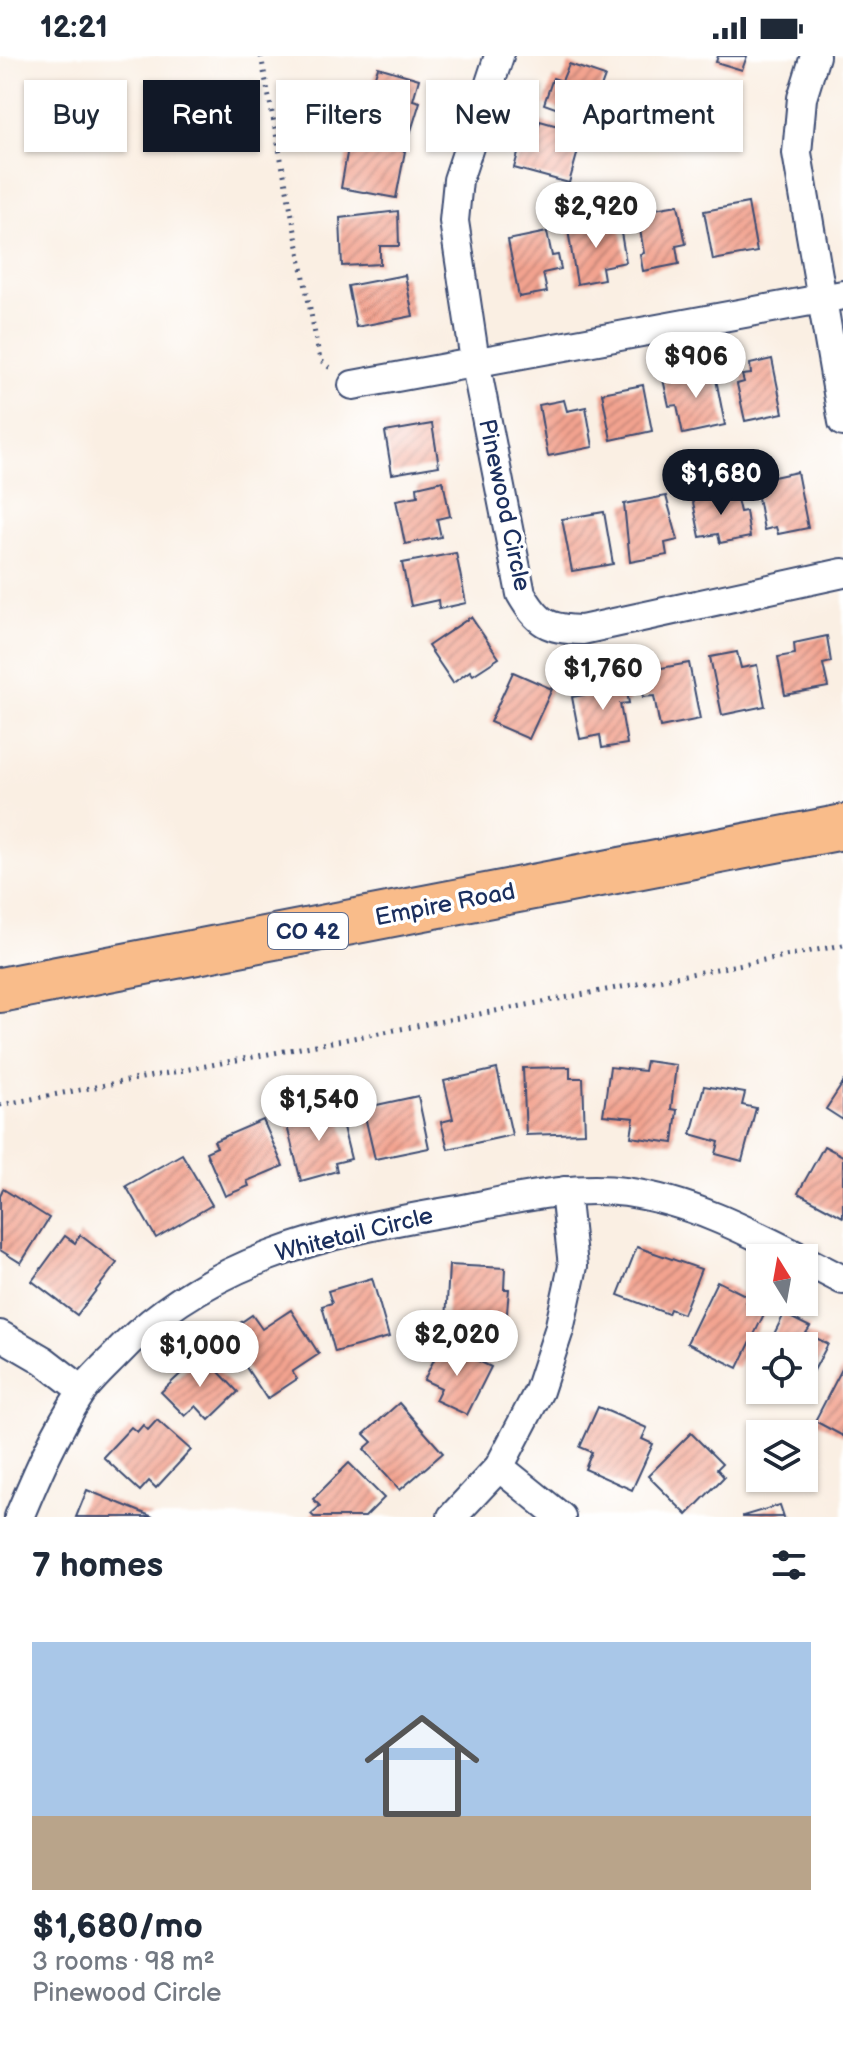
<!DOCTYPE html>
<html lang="en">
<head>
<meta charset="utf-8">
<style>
	body { margin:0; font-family:"Balsamiq Sans",sans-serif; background:#f6f6f7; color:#1f2937; height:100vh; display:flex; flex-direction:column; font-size:30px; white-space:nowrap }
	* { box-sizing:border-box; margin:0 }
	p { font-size:26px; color:#747a83 }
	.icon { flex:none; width:44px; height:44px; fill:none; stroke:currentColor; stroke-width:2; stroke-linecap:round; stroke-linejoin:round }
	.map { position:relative; height:1461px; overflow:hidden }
	.panel { display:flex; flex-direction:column; background:#fff; flex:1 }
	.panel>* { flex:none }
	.guide { position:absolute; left:24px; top:24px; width:796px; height:72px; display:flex; gap:16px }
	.needle { width:52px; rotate:349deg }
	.controls { position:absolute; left:746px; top:1188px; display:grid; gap:16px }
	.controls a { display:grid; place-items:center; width:72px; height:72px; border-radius:0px; background:#fff; box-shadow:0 2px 6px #0004; font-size:40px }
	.price { position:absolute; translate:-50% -68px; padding:0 18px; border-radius:28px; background:#fff; color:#222; font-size:26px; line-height:52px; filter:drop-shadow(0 2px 4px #0008) }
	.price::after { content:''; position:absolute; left:50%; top:48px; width:24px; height:18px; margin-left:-12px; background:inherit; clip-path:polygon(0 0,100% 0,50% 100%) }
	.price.selected { background:#111827; color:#fff }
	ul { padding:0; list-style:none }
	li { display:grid; align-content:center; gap:16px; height:424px; padding:0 32px }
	li span { display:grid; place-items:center; height:248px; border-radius:0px; color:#555 }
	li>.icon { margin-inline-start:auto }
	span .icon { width:144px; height:144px; fill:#fffc; stroke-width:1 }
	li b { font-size:34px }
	h2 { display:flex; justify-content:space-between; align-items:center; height:96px; padding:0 32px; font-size:34px }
	.tag { padding:0 28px; border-radius:0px; background:#fff; box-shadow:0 2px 6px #0004; font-size:28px; line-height:72px }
	.tag.selected { background:#111827; color:#fff }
	.status { display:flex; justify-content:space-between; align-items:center; height:56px; padding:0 40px; background:#fff; direction:ltr }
	.status svg { height:22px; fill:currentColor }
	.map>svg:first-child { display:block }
	.building { fill:url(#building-hatch) }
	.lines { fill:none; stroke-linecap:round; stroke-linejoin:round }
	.street-casing { stroke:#3c4c72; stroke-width:32 }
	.primary-casing { stroke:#3c4c72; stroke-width:48 }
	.path { stroke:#3c4c72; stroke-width:5; stroke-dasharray:2 6; stroke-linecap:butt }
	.street { stroke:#fff; stroke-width:28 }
	.primary { stroke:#f9bc8a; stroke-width:44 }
	.labels { text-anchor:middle; stroke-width:7; stroke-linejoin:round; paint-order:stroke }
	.shield { fill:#fff; stroke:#5f6d8e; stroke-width:2 }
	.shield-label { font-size:22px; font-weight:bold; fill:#1b2f5e }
	.street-label { font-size:24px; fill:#1b2f5e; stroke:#fff }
</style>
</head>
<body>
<div class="status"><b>12:21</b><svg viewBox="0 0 49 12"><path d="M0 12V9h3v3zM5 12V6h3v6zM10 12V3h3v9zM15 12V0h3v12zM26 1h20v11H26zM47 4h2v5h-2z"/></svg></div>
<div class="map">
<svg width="843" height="1461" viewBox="0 0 843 1461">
	<defs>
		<pattern id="building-hatch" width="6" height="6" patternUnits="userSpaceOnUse" patternTransform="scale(2)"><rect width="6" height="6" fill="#f3a38f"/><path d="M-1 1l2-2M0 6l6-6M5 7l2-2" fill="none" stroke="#c48578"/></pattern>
	</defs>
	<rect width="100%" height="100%" fill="#fff"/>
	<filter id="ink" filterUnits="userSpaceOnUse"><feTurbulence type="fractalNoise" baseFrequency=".0125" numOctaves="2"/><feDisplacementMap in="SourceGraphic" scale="16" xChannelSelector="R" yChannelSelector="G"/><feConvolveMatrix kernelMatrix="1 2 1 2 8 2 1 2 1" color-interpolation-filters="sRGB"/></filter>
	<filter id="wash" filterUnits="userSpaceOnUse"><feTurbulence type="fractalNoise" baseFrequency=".006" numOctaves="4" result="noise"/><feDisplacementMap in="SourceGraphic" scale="32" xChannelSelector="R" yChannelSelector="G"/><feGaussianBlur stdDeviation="1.8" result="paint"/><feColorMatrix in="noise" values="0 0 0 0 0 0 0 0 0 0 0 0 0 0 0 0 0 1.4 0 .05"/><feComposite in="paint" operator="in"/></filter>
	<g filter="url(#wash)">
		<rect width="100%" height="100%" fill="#faefe3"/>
		<g id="blocks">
			<!-- building -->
			<g class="building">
				<path d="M 718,0 L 747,0 L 742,14 L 716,6 Z"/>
				<path d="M 569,8 L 605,20 L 589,64 L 544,48 L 553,22 L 562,25 Z"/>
				<path d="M 378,11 L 419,23 L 413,44 L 420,46 L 410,78 L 382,69 L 384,64 L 363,58 Z"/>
				<path d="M 689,34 L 739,37 L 731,88 L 715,87 L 715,81 L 688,79 L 687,86 L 659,84 L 661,55 L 688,56 Z"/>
				<path d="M 540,65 L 583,77 L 569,127 L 514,112 L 521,87 L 533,90 Z"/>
				<path d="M 349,86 L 405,95 L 396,142 L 341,132 Z"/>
				<path d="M 748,147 L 757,196 L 713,204 L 704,155 Z"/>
				<path d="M 678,149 L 686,188 L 676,190 L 679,208 L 643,215 L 640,198 L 644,197 L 637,156 Z"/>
				<path d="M 398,155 L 399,190 L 380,190 L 380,208 L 342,210 L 340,162 Z"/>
				<path d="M 619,165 L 626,206 L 602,211 L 604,223 L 577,228 L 568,174 Z"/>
				<path d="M 547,176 L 552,200 L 558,199 L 561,213 L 543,217 L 547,236 L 519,241 L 508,184 Z"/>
				<path d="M 405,219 L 413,260 L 356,271 L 348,230 Z"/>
				<path d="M 772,303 L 783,357 L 745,365 L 737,328 L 744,326 L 742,319 L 751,318 L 750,308 Z"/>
				<path d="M 714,313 L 725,369 L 683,378 L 677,349 L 669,350 L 663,323 Z"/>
				<path d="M 643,329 L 652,375 L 611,384 L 602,337 Z"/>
				<path d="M 564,344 L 567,355 L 586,351 L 593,391 L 548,400 L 539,349 Z"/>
				<path d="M 432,368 L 439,410 L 392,418 L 385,376 Z"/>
				<path d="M 797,416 L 808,472 L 778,478 L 776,471 L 764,474 L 755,425 Z"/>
				<path d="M 443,425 L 450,460 L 437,463 L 441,481 L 405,488 L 396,444 L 418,440 L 417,431 Z"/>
				<path d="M 735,434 L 740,456 L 746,455 L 750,481 L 720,487 L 718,478 L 700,481 L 692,441 Z"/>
				<path d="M 666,440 L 678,484 L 665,487 L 667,499 L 630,506 L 624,448 Z"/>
				<path d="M 604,456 L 613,508 L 572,515 L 562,463 Z"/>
				<path d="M 456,497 L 466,547 L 439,553 L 438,544 L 411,550 L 402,507 Z"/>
				<path d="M 471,561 L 499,602 L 473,619 L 470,615 L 453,627 L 428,590 Z"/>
				<path d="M 827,580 L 831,606 L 823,608 L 828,631 L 785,639 L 778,601 L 795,598 L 794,587 Z"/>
				<path d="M 737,596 L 741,612 L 757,609 L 765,650 L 722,659 L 710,601 Z"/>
				<path d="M 689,607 L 700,663 L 660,671 L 654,640 L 643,641 L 639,616 Z"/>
				<path d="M 513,616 L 552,633 L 529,683 L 490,666 Z"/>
				<path d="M 624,619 L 629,647 L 620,648 L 627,688 L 602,692 L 600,679 L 580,683 L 572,641 L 590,638 L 589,630 L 606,627 L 605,623 Z"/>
				<path d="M 646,1005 L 676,1009 L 671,1053 L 677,1054 L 673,1087 L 631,1081 L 634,1062 L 603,1059 L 610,1011 L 644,1015 Z"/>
				<path d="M 570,1011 L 570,1022 L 583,1022 L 585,1077 L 526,1079 L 523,1012 Z"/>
				<path d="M 497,1013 L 512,1079 L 448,1093 L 441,1066 L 453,1063 L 444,1025 Z"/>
				<path d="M 843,1027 L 843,1064 L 826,1053 Z"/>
				<path d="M 704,1030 L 745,1037 L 742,1049 L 756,1052 L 742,1105 L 716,1098 L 719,1086 L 691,1078 Z"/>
				<path d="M 418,1040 L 429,1092 L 375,1103 L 363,1052 Z"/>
				<path d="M 338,1051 L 351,1103 L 335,1107 L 337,1115 L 301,1125 L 287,1070 L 300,1067 L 299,1061 Z"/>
				<path d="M 263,1064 L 283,1110 L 247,1125 L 249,1130 L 225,1140 L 206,1096 L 217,1091 L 214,1085 Z"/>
				<path d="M 824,1090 L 843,1100 L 843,1161 L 798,1137 Z"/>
				<path d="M 182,1098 L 212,1149 L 156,1182 L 126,1130 Z"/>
				<path d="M 3,1133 L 49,1162 L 21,1207 L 0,1194 L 0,1139 Z"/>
				<path d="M 80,1179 L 117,1207 L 77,1259 L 32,1225 L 65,1180 L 75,1187 Z"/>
				<path d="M 637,1191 L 701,1213 L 683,1258 L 670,1253 L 668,1258 L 618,1239 Z"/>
				<path d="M 449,1209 L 505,1212 L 504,1233 L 509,1233 L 506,1268 L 446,1265 Z"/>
				<path d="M 372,1222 L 389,1281 L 335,1296 L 322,1250 L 332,1247 L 328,1235 Z"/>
				<path d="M 717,1225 L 749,1241 L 746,1246 L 765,1256 L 738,1312 L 687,1287 Z"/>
				<path d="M 291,1254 L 319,1298 L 292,1316 L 297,1323 L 267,1343 L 224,1278 L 252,1259 L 262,1273 Z"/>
				<path d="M 784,1258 L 810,1271 L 806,1277 L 828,1288 L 804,1333 L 804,1290 L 768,1290 Z"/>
				<path d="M 442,1287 L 491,1311 L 467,1359 L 435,1344 L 441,1332 L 424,1324 Z"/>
				<path d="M 202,1298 L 238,1336 L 209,1364 L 196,1350 L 185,1360 L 161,1336 Z"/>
				<path d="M 843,1311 L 843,1380 L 815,1365 Z"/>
				<path d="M 399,1347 L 443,1397 L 400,1434 L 364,1393 L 372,1386 L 364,1378 Z"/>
				<path d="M 598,1351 L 647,1372 L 642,1383 L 653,1388 L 632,1434 L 585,1413 L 592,1396 L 580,1391 Z"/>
				<path d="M 157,1364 L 191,1394 L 156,1432 L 149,1425 L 140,1435 L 103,1401 L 131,1371 L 137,1376 L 143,1369 L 148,1374 Z"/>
				<path d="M 691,1377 L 722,1408 L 717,1413 L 724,1421 L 687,1459 L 648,1420 Z"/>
				<path d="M 349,1407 L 384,1442 L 365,1461 L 314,1461 L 311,1458 L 320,1450 L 313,1443 Z"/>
				<path d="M 87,1434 L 153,1461 L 76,1461 Z"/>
				<path d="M 780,1449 L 784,1461 L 743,1461 L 743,1460 Z"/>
			</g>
		</g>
	</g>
	<g filter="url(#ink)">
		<use href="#blocks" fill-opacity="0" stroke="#3c4c72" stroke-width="2"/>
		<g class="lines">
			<!-- street casing -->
			<g class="street-casing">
				<g id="street">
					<path d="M 499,0 L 458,124 L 454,165 L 475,305 L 521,538 C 538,567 547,573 582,574 L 843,517"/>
					<path d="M 815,0 L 802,42 L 797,97 L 843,366"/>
					<path d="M 353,329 L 843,239"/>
					<path d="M 804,1204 L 843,1224"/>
					<path d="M 0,1279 L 43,1304 L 82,1334"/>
					<path d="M 499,1411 L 561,1461"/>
					<path d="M 19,1461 C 37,1418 55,1376 81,1337 C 90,1324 103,1312 114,1301 C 203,1205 327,1176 452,1155 C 508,1145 568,1128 626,1136 C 689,1145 744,1173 801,1202"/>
					<path d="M 452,1461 L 499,1411 L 539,1335 L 559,1274 L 573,1210 L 565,1135"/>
				</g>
			</g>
			<!-- primary casing -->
			<g class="primary-casing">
				<path id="primary" d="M 0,934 L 843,771"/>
			</g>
			<!-- path -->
			<g class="path">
				<path d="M 261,0 L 320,304 L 333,314"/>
				<path d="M 0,1049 L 843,889"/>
			</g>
			<!-- street -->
			<use href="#street" class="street"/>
			<!-- primary -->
			<use href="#primary" class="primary"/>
		</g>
	</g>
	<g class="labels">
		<!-- shield labels -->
		<rect class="shield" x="268" y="857" width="80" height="36" rx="6"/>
		<g class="shield-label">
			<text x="308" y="883">CO 42</text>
		</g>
		<!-- street labels -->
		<g class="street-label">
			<text transform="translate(505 449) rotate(78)" y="8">Pinewood Circle</text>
			<text transform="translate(445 848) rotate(-11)" y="8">Empire Road</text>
			<text transform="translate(354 1178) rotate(-14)" y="8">Whitetail Circle</text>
		</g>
	</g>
</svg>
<div class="controls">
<a><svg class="needle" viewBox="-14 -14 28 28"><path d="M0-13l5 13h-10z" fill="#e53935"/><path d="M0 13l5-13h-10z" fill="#747a83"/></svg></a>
<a><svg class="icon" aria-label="locate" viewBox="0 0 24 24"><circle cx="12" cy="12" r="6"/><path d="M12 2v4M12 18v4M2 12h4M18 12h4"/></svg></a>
<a><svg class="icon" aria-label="layers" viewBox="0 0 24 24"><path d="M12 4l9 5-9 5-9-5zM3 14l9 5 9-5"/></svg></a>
</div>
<b class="price" style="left:596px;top:194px">$2,920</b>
<b class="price" style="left:696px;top:344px">$906</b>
<b class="price selected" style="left:721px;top:461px">$1,680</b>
<b class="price" style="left:603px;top:656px">$1,760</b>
<b class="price" style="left:319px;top:1087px">$1,540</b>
<b class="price" style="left:457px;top:1322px">$2,020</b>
<b class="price" style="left:200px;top:1333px">$1,000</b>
<div class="guide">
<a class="tag">Buy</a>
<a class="tag selected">Rent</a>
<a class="tag">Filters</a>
<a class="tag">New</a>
<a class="tag">Apartment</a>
</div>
</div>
<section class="panel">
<h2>7 homes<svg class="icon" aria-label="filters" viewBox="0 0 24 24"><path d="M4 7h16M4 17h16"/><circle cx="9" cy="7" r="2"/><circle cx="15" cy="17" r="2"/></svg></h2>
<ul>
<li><span style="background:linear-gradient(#a9c7e8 70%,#b9a48a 0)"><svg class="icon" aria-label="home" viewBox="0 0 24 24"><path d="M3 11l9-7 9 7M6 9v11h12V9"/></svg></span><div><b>$1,680/mo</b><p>3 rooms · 98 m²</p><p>Pinewood Circle</p></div></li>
</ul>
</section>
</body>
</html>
